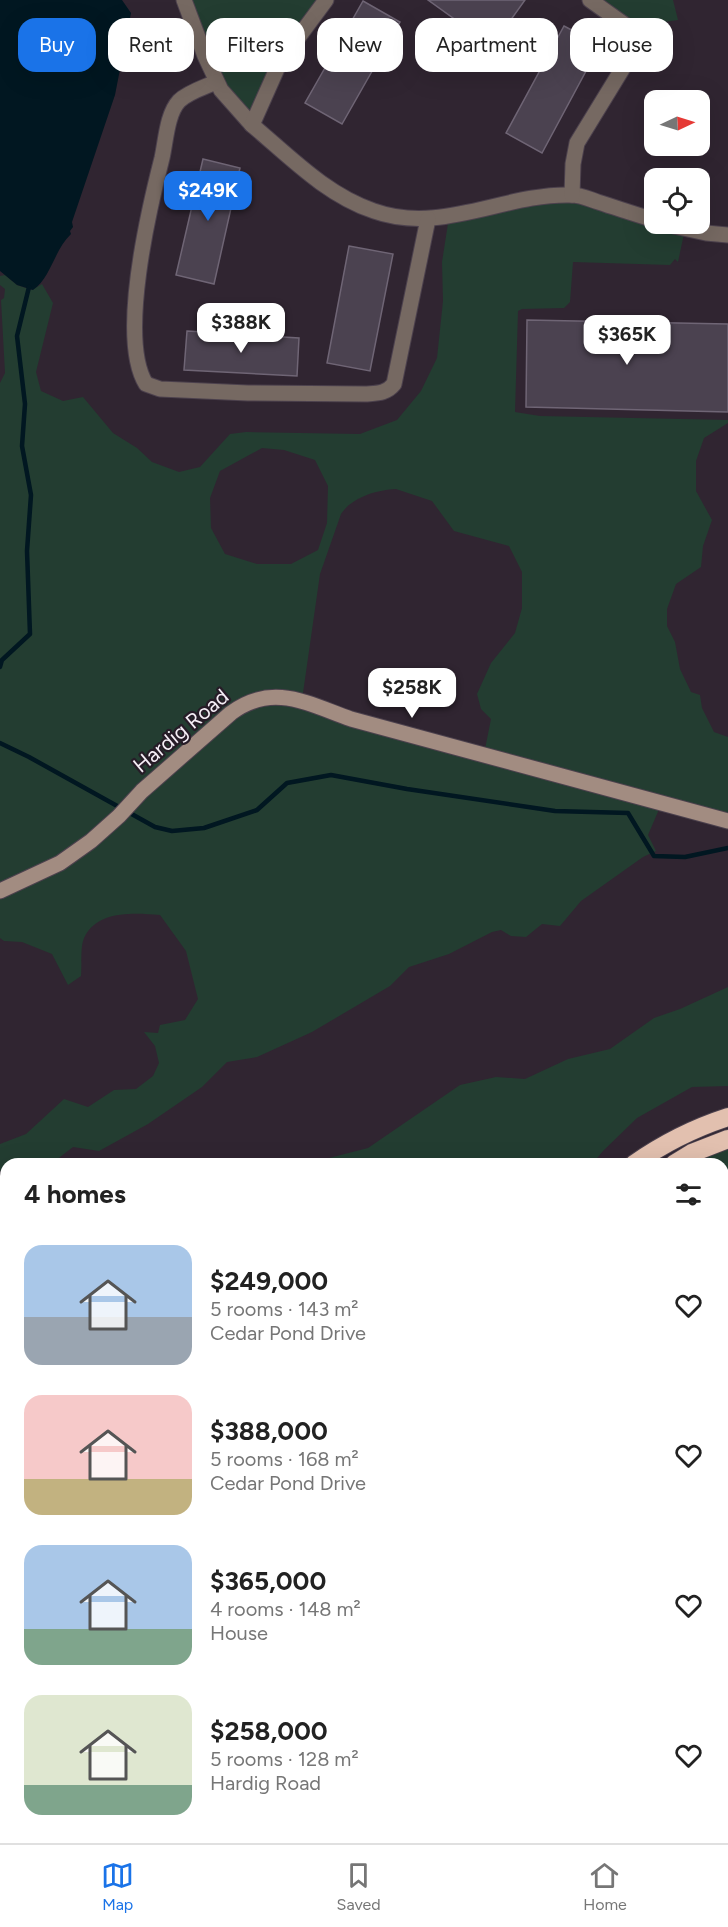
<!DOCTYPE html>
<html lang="en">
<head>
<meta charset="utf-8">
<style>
	body { margin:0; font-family:Figtree,sans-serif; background:#f6f6f6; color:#222; height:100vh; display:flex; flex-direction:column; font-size:22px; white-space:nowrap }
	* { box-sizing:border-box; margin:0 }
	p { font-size:20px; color:#767676 }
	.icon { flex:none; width:33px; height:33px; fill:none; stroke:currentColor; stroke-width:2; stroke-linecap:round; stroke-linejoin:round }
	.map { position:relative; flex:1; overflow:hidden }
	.side { position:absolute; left:0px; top:1158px; width:729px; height:686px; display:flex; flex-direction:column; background:#fff; border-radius:18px 18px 0 0; box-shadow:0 6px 24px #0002 }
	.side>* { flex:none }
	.guide { position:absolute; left:18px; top:18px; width:693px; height:54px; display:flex; gap:12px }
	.needle { width:39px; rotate:86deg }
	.tools { position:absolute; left:644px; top:90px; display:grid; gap:12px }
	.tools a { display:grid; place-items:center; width:66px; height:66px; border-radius:12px; background:#fff; box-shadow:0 6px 24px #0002; font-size:30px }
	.price { position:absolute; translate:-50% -51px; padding:0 14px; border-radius:12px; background:#fff; color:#222; font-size:20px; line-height:39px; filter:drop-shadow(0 2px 3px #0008) }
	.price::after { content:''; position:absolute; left:50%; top:36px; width:18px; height:14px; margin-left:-9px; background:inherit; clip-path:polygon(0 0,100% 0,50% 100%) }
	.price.active { background:#1a73e8; color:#fff }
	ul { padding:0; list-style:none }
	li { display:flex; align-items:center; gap:18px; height:150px; padding:0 24px }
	li span { display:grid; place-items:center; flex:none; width:168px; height:120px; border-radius:18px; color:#555 }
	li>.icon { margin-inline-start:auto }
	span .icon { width:72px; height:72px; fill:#fffc; stroke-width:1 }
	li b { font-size:26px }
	h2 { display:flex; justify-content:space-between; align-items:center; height:72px; padding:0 24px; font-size:26px }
	.pill { padding:0 21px; border-radius:18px; background:#fff; box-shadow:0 6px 24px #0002; font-size:21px; line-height:54px }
	.pill.active { background:#1a73e8; color:#fff }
	.tab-bar { display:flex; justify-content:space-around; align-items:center; height:84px; border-top:2px solid #e0e0e0; background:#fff; font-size:16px; color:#767676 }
	.tab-bar a { display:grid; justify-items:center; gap:3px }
	.tab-bar .active { color:#1a73e8 }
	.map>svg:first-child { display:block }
	.green { fill:#233d31; fill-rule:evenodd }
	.water { fill:#011721 }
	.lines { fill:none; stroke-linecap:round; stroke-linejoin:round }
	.stream { stroke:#011721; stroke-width:4.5 }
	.building { fill:#4b4250; stroke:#6f6575; stroke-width:1.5 }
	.street-casing { stroke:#4c414d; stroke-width:17 }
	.secondary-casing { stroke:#4c414d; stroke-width:17 }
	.highway-casing { stroke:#4c414d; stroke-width:20 }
	.street { stroke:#766962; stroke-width:15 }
	.secondary { stroke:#a28c81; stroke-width:15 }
	.highway { stroke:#e2c0af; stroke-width:18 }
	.labels { text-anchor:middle; stroke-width:4.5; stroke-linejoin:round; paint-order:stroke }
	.street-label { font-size:21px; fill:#f5eef6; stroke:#261c27 }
</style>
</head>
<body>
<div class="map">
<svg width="728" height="1843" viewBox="0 0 728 1843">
	<rect width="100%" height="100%" fill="#302531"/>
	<!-- green -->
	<g class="green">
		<path d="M 186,0 L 327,0 L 282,61 L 256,121 L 239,110 Z"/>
		<path d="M 592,0 L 673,0 L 678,20 L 631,27 Z"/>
		<path d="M 573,195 L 685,229 L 678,262 L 675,259 L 670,265 L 573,262 L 570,302 L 564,308 L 522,309 L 518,311 L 515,412 L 540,416 L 728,420 L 728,423 L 704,438 L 696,461 L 696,491 L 712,520 L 703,546 L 701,567 L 676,584 L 667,609 L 667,626 L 675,642 L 680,669 L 691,692 L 700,695 L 702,708 L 714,732 L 728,737 L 728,821 L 660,807 L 648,835 L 656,851 L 643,857 L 581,901 L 560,926 L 542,924 L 526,937 L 511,936 L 501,930 L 492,932 L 449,954 L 409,967 L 390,986 L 312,1032 L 257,1057 L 227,1062 L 202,1087 L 148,1124 L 99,1151 L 73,1147 L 51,1164 L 18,1162 L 6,1164 L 6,1168 L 0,1171 L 0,1144 L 26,1134 L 64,1099 L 88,1107 L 114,1090 L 136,1089 L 153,1076 L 159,1063 L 155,1046 L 144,1032 L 158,1033 L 160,1025 L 185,1020 L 198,999 L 186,951 L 160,915 C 134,913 97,910 84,938 C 80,948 82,965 81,976 L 68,985 L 52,954 L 22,942 L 4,941 L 0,938 L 0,383 L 5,373 L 1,300 L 4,298 L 5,289 L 0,285 L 0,276 L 5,275 L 17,285 L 32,290 L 42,284 L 53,303 L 36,372 L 41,391 L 63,401 L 83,397 L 113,433 L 137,448 L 152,462 L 179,472 L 200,467 L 230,434 L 246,432 L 360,434 L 397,420 L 421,391 L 437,358 L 443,301 L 442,262 L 449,217 ZM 262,448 L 284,450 L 315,460 L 328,486 L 327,523 L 318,550 L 291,564 L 257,564 L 225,554 L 211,528 L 210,498 L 220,471 ZM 396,489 L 432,501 L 454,531 L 509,546 L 522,572 L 522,608 L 515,633 L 491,663 L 477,694 L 481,709 L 491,719 L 484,754 L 302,700 L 320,574 L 341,514 C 352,497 377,490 396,489 Z"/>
		<path d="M 728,987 L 728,1086 L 692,1087 L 637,1118 L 603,1151 L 592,1164 L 317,1164 L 329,1158 L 368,1148 L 460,1085 L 496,1077 L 525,1079 L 568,1059 L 610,1049 L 654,1018 L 680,1009 Z"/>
		<path d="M 728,1141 L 728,1636 L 723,1634 L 723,1164 L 676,1164 Z"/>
		<path d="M 6,1324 L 6,1499 L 0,1499 L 0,1326 Z"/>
		<path d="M 0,1656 L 6,1657 L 6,1838 L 237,1838 L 239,1843 L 0,1843 Z"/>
		<path d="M 723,1774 L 728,1774 L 728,1843 L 475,1843 L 473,1838 L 723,1838 Z"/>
	</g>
	<!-- water -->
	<path class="water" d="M 0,0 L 122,0 L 131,13 L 115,95 L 72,222 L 73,227 L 70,231 L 71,234 C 54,250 51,278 33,290 L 17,285 L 0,271 Z"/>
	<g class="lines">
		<!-- stream -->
		<g class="stream">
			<path d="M 0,667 L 2,660 L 30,634 L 27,551 L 31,495 L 22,446 L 25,404 L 17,336 L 29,287"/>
			<path d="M 0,743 L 29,757 L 155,827 L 172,831 L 204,828 L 257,810 L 287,783 L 331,775 L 407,789 L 555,811 L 628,813 L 654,856 L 685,857 L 728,848"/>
		</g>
	</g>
	<!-- building -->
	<g class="building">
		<path d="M 428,0 L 525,0 L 492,46 Z"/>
		<path d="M 363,1 L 400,22 L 342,124 L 305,103 Z"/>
		<path d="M 564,26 L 600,45 L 542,153 L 506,133 Z"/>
		<path d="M 203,159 L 240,168 L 214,284 L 176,275 Z"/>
		<path d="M 349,246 L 393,254 L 370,371 L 327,363 Z"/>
		<path d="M 527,320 L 728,324 L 728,412 L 526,407 Z"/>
		<path d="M 187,331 L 299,338 L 297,376 L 184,370 Z"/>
	</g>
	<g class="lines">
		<!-- street casing -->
		<g class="street-casing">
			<g id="street">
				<path d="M 184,0 L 205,56 L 221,90 L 252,125"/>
				<path d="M 326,0 L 280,62 L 252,125 C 289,156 326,195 374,211 C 441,235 505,193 571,195 C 581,195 589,199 598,202 C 616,208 635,214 654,220"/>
				<path d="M 216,82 C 205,87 188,92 179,101 C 167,114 166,140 162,158 C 149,209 118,339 146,384 L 160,389 L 248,393 L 365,394 C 376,393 386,394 394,384 L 428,219"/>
				<path d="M 572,195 L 573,164 L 577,143 L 629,58 L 638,39 L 635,32 L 590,0"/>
				<path d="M 665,224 L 706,233 L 728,235"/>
			</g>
		</g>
		<!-- secondary casing -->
		<g class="secondary-casing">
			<path id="secondary" d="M 0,891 L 60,863 L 91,841 L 119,816 L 142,791 L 231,713 C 273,682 308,704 351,719 L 728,821"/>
		</g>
		<!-- highway casing -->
		<g class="highway-casing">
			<g id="highway">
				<path d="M 634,1164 C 664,1143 694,1128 728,1117"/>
				<path d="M 674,1164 L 692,1153 L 728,1139"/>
				<path d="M 0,1518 L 6,1518"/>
				<path d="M 0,1555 L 6,1556"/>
				<path d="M 0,1618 L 6,1619"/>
				<path d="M 723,1635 L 728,1637"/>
				<path d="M 0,1642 L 6,1643"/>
				<path d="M 723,1671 L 728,1672"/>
				<path d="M 723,1731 L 728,1732"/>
				<path d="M 236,1838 L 239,1843"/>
				<path d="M 302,1843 L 303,1838"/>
			</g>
		</g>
		<!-- street -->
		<use href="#street" class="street"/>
		<!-- secondary -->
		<use href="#secondary" class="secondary"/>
		<!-- highway -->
		<use href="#highway" class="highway"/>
	</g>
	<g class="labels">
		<!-- street labels -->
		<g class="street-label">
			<text transform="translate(181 731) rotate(-40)" y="7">Hardig Road</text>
		</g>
	</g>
</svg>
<div class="tools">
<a><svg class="needle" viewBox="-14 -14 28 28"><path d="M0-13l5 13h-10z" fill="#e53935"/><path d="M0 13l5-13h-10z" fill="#767676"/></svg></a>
<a><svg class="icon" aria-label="locate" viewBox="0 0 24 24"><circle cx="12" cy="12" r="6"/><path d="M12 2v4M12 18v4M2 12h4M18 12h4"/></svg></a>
</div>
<b class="price active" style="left:208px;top:222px">$249K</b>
<b class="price" style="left:241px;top:354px">$388K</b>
<b class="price" style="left:627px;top:366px">$365K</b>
<b class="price" style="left:412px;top:719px">$258K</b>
<div class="guide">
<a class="pill active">Buy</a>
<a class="pill">Rent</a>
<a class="pill">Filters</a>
<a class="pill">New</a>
<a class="pill">Apartment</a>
<a class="pill">House</a>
</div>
<section class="side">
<h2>4 homes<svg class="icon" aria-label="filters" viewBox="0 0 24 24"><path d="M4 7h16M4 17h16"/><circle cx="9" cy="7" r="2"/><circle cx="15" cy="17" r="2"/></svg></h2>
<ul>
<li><span style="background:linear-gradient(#a9c7e8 60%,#9aa5b1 0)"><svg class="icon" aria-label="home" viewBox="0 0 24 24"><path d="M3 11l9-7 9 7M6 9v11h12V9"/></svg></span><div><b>$249,000</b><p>5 rooms · 143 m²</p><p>Cedar Pond Drive</p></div><svg class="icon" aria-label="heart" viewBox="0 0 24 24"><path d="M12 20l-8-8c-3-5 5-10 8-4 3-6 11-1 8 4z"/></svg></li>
<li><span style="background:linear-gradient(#f6c9c9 70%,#c2b280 0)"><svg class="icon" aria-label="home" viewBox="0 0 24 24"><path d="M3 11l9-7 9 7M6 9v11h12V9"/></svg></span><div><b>$388,000</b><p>5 rooms · 168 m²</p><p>Cedar Pond Drive</p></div><svg class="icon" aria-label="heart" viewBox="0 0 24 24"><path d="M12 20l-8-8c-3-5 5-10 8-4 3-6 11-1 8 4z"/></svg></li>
<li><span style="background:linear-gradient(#a9c7e8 70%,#7fa58c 0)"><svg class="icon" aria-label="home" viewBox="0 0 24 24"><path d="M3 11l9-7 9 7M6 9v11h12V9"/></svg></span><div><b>$365,000</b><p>4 rooms · 148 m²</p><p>House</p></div><svg class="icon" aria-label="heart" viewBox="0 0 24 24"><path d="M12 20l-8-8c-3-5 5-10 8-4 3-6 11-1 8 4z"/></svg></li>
<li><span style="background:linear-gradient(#dfe7d0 75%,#7fa58c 0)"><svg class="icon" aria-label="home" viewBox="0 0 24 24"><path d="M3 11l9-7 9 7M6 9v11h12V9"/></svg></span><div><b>$258,000</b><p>5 rooms · 128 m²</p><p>Hardig Road</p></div><svg class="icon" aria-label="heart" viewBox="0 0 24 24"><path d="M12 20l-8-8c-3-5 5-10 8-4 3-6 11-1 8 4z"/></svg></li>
</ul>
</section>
</div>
<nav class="tab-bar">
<a class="active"><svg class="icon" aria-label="map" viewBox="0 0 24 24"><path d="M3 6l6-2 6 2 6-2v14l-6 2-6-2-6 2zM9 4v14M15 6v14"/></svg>Map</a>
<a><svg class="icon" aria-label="saved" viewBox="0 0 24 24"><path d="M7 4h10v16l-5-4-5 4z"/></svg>Saved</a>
<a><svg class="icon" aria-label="home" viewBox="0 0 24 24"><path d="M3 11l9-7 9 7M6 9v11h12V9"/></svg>Home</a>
</nav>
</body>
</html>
